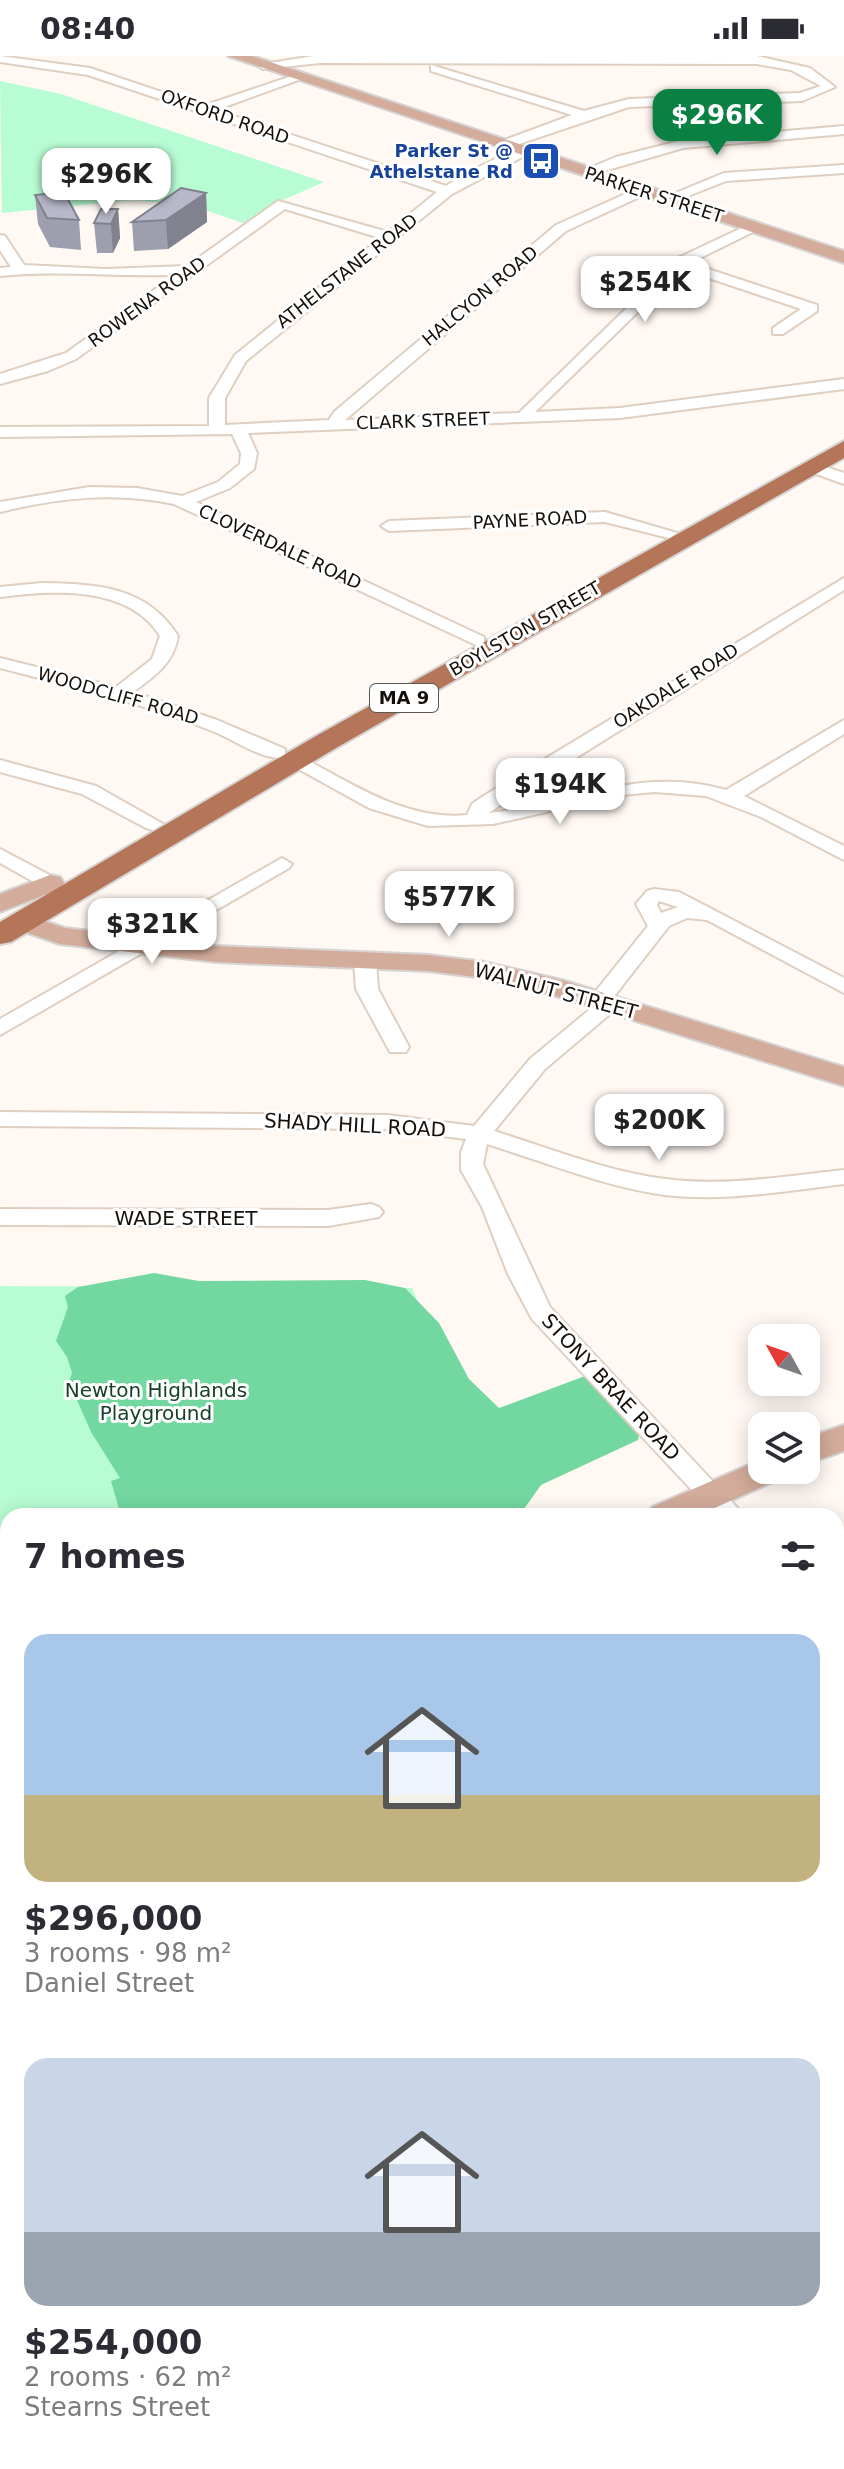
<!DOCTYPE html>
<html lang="en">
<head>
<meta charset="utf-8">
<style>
	body { margin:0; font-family:"DejaVu Sans",sans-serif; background:#f7f7f7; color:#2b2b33; height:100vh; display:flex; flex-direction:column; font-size:30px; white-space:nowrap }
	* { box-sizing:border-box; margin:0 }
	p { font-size:26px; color:#7c7c81 }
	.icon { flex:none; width:44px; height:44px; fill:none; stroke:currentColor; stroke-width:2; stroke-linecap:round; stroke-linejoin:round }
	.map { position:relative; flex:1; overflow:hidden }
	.drawer { position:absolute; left:0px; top:1452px; width:844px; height:962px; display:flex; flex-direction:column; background:#fff; border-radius:24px 24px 0 0; box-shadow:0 4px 20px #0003 }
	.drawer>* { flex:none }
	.needle { width:52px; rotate:310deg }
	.tools { position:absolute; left:748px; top:1268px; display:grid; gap:16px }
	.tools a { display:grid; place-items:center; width:72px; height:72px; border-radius:16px; background:#fff; box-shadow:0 4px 20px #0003; font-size:40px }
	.price { position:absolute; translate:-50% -68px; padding:0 18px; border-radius:16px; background:#fff; color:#222; font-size:26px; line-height:52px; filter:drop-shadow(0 2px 4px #0008) }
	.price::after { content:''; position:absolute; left:50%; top:48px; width:24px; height:18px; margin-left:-12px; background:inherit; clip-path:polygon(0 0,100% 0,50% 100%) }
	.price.on { background:#0b8043; color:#fff }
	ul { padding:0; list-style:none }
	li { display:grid; align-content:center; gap:16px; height:424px; padding:0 24px }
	li span { display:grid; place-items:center; height:248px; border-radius:24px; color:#555 }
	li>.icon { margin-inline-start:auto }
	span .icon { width:144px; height:144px; fill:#fffc; stroke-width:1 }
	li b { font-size:34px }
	h2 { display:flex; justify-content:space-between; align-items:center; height:96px; padding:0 24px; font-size:34px }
	.status { display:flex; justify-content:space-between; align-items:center; height:56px; padding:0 40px; background:#fff; direction:ltr }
	.status svg { height:22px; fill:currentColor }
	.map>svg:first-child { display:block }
	.green { fill:#b8fcd3 }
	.forest { fill:#73d8a0 }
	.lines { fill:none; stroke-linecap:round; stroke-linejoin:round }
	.minor-casing { stroke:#dfcfc1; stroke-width:4 }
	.major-casing { stroke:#d5d4d3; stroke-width:4 }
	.highway-casing { stroke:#d5d4d3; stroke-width:4 }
	.minor { fill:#fff; fill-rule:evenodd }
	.major { fill:#d3ac9b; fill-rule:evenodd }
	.highway { fill:#b57558; fill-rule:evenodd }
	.wall { fill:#9d9faf }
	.shaded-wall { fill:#80828e }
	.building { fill:#b7b9cb; stroke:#80828e; stroke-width:2 }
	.labels { text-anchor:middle; stroke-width:6; stroke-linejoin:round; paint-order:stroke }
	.far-street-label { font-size:18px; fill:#15100b; stroke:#fff }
	.far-transit-label { font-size:18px; font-weight:bold; fill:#164399; stroke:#fff; text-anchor:end }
	.shield { fill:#fff; stroke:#5b5854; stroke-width:2 }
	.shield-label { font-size:18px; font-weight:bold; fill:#15100b }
	.street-label { font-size:20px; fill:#15100b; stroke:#fff }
	.park-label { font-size:20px; fill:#16402a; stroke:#fff }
</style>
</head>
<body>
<div class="status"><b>08:40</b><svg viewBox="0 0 49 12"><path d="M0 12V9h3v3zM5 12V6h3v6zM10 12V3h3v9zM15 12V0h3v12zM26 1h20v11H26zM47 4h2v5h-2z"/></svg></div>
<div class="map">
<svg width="844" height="2413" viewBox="0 0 844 2413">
	<rect width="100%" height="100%" fill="#fff8f3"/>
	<!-- green -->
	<g class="green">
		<path d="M 0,25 L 61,38 L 324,126 L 274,148 L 246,168 L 193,150 L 135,144 L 2,157 Z"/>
		<path d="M 0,1230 L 412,1232 L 507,1460 L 8,1460 L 8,1721 L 0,1725 Z"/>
	</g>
	<!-- forest -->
	<path class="forest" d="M 154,1217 L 199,1225 L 365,1224 L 405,1232 L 439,1267 L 469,1323 L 499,1352 L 585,1320 L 641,1371 L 638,1384 L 541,1429 L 524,1453 L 528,1460 L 121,1460 L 111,1425 L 120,1422 L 91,1376 L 69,1326 L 72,1317 L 67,1301 L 56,1285 L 68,1251 L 65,1240 L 78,1231 Z"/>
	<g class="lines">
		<!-- minor casing -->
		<g class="minor-casing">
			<g id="minor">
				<path d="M 0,0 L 90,12 L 203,50 L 301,17 L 301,23 L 216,54 L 446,130 C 461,121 517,86 532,96 L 452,138 L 246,305 L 225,342 L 225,369 L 329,364 L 334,356 L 556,169 L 641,131 L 648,135 L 646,138 L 566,175 L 345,364 L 519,357 L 678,202 L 752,167 L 759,171 L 757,174 L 690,207 L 817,249 L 817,255 L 783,278 L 773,278 L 773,272 L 801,253 L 682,213 L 535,356 L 620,352 L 844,323 L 844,333 L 620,362 L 248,377 L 257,397 L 254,413 L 230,432 L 196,446 L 484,581 L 484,589 L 478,590 L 174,448 C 115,435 57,442 0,456 L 0,446 L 89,431 L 137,432 L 182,440 L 218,426 L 240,408 L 241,397 L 232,378 L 0,381 L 0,371 L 209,370 L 209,342 L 235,299 L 380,182 L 285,153 L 76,303 L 48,315 L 0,328 L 0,318 L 66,297 L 175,219 C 117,221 58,214 0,220 L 0,212 L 11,211 L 0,194 L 0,179 L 5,180 L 24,209 L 106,213 L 187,210 L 278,145 L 388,176 L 437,136 L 88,19 L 0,6 Z"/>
				<path d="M 314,0 L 757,0 L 810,12 L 835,31 L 802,45 L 629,51 L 504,93 L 498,89 L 499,86 L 572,59 L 431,15 L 431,9 L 584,55 L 629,43 L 800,37 L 821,30 L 791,14 L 757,8 L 320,7 L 263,13 L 257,9 Z"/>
				<path d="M 844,70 L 844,78 L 683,92 L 587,120 L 580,116 L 616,101 L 683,84 Z"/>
				<path d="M 844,109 L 844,117 L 726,125 L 673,146 L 661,143 L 724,117 Z"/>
				<path d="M 811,406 L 844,417 L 844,428 L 805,414 L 805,408 Z"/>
				<path d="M 605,456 L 677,477 L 669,482 L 605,466 L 389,475 L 381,470 L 389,465 Z"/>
				<path d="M 844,522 L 844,534 L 488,757 C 573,748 638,709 726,734 L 844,664 L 844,678 L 744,740 L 844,790 L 844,804 L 761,761 L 706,740 L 655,736 L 622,739 L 493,768 L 428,770 L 369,752 L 284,705 L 294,699 L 301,701 C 353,728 406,765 467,759 L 472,748 L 482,741 Z"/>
				<path d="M 42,527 C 96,528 147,530 178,580 C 174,607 154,621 133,636 L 217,664 L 285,693 L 285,701 C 265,706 234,684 215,676 C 146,648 73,631 0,612 L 0,602 L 116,631 L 152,603 L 160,580 C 129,529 52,534 0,541 L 0,531 Z"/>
				<path d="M 0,704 L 96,730 L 163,768 L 153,774 L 146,772 L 82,738 L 0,716 Z"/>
				<path d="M 0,793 L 57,823 L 60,827 L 50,833 L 43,831 L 0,807 Z"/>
				<path d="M 282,802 L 292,808 L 289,812 L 0,979 L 0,963 Z"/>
				<path d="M 654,833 L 679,836 L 844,922 L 844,937 L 707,864 L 687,862 L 669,870 L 612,943 L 619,948 L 616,953 L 545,1013 L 494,1075 C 549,1092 608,1116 666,1123 C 725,1131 785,1120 844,1114 L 844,1128 C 785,1135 725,1146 665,1139 C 605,1131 545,1106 487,1088 L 483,1108 L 550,1251 L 745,1460 L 716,1460 L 532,1263 L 508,1218 L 482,1151 L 461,1114 L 461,1096 L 466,1083 L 388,1073 L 0,1070 L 0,1056 L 388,1059 L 474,1070 L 530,1003 L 594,950 L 588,945 L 648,870 L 636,848 L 647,835 ZM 659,845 L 678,851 L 661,857 L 657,849 Z"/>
				<path d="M 365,899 L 376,905 L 378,933 L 409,991 L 406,996 L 390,996 L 356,933 L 354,905 Z"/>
				<path d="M 371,1148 L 379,1151 L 383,1156 L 379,1161 L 328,1170 L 0,1169 L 0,1153 L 328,1154 Z"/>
				<path d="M 836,1521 L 844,1523 L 844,1546 L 836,1544 Z"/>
				<path d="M 0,1790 L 8,1792 L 8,1823 L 0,1820 Z"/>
				<path d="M 836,1863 L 844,1866 L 844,1893 L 836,1890 Z"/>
				<path d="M 836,2140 L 844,2144 L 844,2177 L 836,2173 Z"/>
				<path d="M 0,2154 L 8,2157 L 8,2194 L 0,2191 Z"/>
				<path d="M 213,2406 L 252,2406 L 255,2413 L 216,2413 Z"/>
				<path d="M 678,2406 L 720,2406 L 723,2413 L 681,2413 Z"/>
			</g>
		</g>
		<!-- major casing -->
		<g class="major-casing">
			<g id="major">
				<path d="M 228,0 L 252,0 L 844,195 L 844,207 Z"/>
				<path d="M 50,819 L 60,821 L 64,827 L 60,833 L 0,856 L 0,838 Z"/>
				<path d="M 23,858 L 65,872 L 216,890 L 428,899 L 484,906 L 565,925 L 844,1011 L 844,1030 L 546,937 L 484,922 L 428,915 L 216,906 L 60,888 L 13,872 L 9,866 L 13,860 Z"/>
				<path d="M 844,1369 L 844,1395 L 806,1408 L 806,1382 Z"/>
				<path d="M 762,1403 L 762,1414 L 784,1414 L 779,1423 L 697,1460 L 646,1460 L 652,1451 Z"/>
				<path d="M 8,1737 L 8,1770 L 0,1773 L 0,1740 Z"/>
			</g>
		</g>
		<!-- highway casing -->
		<g class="highway-casing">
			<path id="highway" d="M 844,385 L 844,402 L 336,692 L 11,886 L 0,888 L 0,866 L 316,680 Z"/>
		</g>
		<!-- minor -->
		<use href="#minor" class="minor"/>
		<!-- major -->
		<use href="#major" class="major"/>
		<!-- highway -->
		<use href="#highway" class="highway"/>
	</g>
	<!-- wall -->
	<g class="wall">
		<path d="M 206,137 L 207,166 L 168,193 L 134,195 L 132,166 Z"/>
		<path d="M 35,139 L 79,164 L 81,194 L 50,191 L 38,168 Z"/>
		<path d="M 118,153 L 120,182 L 113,197 L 97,197 L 94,167 Z"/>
	</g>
	<!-- shaded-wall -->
	<g class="shaded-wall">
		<path d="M 206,137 L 207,166 L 168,193 L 166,164 Z"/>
		<path d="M 118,153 L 120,182 L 113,197 L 111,168 Z"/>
	</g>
	<!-- building -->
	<g class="building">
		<path d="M 181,132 L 206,137 L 166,164 L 132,166 Z"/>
		<path d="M 64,136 L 79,164 L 47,162 L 35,139 Z"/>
		<path d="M 101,153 L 118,153 L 111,168 L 94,167 Z"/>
	</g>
	<!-- icons -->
	<defs>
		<g id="bus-square" transform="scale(2)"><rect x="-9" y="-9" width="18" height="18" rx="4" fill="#1a4fb4" stroke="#fff"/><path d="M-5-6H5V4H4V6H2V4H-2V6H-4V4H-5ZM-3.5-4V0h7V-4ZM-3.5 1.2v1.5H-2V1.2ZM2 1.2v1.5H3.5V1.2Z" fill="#fff"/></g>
	</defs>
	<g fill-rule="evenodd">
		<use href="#bus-square" x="541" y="105"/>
	</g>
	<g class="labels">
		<!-- far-street labels -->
		<g class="far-street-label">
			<text transform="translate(225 61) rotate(19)" y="6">OXFORD ROAD</text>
			<text transform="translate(654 139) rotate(18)" y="6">PARKER STREET</text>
			<text transform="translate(347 215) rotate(-38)" y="6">ATHELSTANE ROAD</text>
			<text transform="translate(480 240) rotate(-40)" y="6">HALCYON ROAD</text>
			<text transform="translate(147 246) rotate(-36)" y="6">ROWENA ROAD</text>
			<text transform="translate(423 365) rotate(-2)" y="6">CLARK STREET</text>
			<text transform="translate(530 464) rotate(-3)" y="6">PAYNE ROAD</text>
			<text transform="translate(280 491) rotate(25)" y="6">CLOVERDALE ROAD</text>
			<text transform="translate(525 573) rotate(-30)" y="6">BOYLSTON STREET</text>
			<text transform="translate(676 630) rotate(-32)" y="6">OAKDALE ROAD</text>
			<text transform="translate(118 640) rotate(16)" y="6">WOODCLIFF ROAD</text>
		</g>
		<!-- far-transit labels -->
		<g class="far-transit-label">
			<text x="513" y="101">Parker St @<tspan x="513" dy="21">Athelstane Rd</tspan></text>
		</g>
		<!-- shield labels -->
		<rect class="shield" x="370" y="628" width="68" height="28" rx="6"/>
		<g class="shield-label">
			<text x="404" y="648">MA 9</text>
		</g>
		<!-- street labels -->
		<g class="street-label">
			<text transform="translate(556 935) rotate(15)" y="7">WALNUT STREET</text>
			<text transform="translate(355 1069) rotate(3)" y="7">SHADY HILL ROAD</text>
			<text x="186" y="1169">WADE STREET</text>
			<text transform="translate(611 1331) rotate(47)" y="7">STONY BRAE ROAD</text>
		</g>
		<!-- park labels -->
		<g class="park-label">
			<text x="156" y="1341">Newton Highlands<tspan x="156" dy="23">Playground</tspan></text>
		</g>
	</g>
</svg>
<div class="tools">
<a><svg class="needle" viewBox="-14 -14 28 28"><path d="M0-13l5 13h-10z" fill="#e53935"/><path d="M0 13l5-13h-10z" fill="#7c7c81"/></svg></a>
<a><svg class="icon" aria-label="layers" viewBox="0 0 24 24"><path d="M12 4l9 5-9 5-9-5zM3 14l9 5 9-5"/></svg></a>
</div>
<b class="price on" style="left:717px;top:101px">$296K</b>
<b class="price" style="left:106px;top:160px">$296K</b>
<b class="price" style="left:645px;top:268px">$254K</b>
<b class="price" style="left:560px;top:770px">$194K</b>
<b class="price" style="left:449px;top:883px">$577K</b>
<b class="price" style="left:152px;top:910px">$321K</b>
<b class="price" style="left:659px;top:1106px">$200K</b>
<section class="drawer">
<h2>7 homes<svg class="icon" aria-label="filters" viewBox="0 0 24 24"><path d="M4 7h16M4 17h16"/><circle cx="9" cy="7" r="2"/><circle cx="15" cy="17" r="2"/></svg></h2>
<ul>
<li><span style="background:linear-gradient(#a9c7e8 65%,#c2b280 0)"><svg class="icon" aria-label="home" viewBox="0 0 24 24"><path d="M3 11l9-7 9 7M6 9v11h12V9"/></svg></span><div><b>$296,000</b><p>3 rooms · 98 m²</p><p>Daniel Street</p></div></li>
<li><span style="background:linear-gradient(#c9d6e8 70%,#9aa5b1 0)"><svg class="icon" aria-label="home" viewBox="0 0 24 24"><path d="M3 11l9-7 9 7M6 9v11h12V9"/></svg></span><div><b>$254,000</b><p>2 rooms · 62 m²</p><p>Stearns Street</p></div></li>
</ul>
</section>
</div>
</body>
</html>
